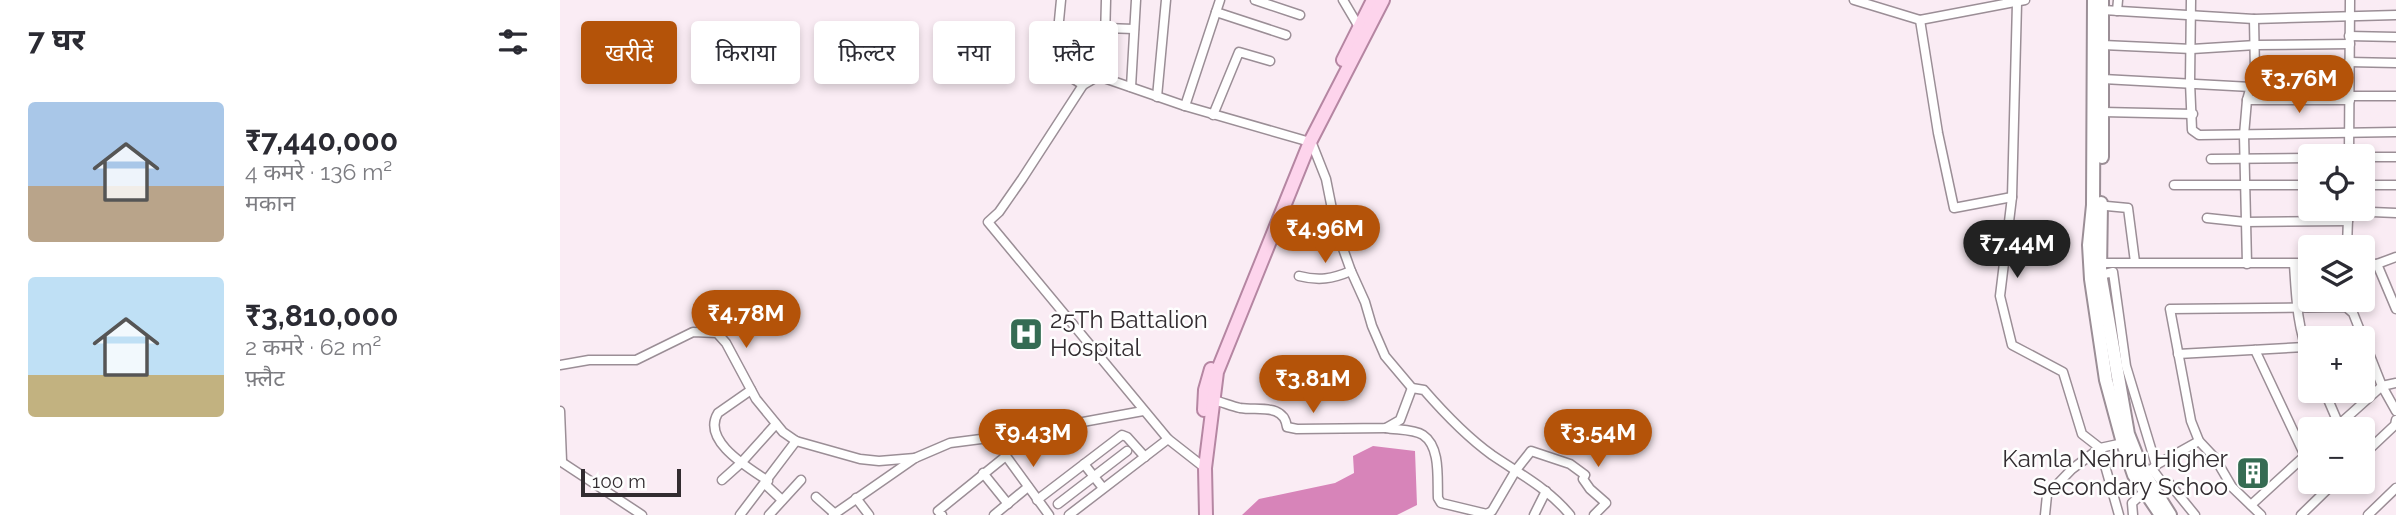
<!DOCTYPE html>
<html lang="hi">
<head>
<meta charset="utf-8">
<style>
	body { margin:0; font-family:Raleway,"Noto Sans Devanagari",sans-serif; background:#f7f7f7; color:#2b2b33; height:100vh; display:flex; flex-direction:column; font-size:26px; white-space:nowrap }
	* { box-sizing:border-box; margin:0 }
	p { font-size:23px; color:#7c7c81 }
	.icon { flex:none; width:38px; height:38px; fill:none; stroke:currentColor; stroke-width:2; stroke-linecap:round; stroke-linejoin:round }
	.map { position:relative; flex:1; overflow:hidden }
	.details { display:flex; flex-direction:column; background:#fff; width:560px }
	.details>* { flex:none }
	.banner { position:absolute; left:21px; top:21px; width:665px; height:63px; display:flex; gap:14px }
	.fabs { position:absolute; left:1738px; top:144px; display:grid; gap:14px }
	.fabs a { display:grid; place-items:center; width:77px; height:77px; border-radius:7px; background:#fff; box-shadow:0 4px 10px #0003; font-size:35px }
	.scale { position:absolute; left:21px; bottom:18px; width:100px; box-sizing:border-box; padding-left:7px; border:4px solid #322c30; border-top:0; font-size:19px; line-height:24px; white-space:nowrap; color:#322c30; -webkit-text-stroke:5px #fefefe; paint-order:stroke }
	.price { position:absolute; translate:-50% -60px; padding:0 16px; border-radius:24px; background:#b45309; color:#fff; font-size:23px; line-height:46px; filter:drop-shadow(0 2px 4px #0008) }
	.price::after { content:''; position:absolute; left:50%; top:42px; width:21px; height:16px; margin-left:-10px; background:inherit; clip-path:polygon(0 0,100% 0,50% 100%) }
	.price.current { background:#222; color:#fff }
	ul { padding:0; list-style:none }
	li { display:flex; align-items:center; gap:21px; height:175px; padding:0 28px }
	li span { display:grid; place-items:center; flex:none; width:196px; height:140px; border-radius:7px; color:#555 }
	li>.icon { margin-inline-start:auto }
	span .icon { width:84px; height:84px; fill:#fffc; stroke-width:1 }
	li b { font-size:30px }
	h2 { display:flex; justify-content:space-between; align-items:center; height:84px; padding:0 28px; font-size:30px }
	.chip { padding:0 24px; border-radius:7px; background:#fff; box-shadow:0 4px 10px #0003; font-size:24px; line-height:63px }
	.chip.current { background:#b45309; color:#fff }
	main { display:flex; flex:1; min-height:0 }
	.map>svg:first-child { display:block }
	.water { fill:#d784b9 }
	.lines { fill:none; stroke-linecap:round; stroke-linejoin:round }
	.minor-casing { stroke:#9b8e96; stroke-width:11 }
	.secondary-casing { stroke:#9b8e96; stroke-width:16 }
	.primary-casing { stroke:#b586a2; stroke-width:16 }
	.minor { stroke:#fff; stroke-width:8 }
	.secondary { stroke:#fff; stroke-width:12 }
	.primary { stroke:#fdd4ec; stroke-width:12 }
	.labels { text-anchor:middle; stroke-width:5; stroke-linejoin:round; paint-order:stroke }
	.poi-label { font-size:24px; fill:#322c30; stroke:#fefefe; text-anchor:start }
</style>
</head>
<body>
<main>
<section class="details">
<h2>7 घर<svg class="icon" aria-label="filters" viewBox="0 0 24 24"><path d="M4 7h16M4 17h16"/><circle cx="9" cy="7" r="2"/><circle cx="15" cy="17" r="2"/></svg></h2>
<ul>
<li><span style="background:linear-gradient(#a9c7e8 60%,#b9a48a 0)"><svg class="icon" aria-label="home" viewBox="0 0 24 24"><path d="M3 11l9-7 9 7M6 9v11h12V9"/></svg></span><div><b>₹7,440,000</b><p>4 कमरे · 136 m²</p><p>मकान</p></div></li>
<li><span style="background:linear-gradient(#bfe0f5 70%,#c2b280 0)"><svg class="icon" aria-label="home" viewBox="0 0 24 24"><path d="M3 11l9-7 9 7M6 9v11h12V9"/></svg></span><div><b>₹3,810,000</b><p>2 कमरे · 62 m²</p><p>फ़्लैट</p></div></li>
</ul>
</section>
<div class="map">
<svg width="1836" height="515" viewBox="0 0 1836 515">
	<rect width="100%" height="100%" fill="#faecf4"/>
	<!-- water -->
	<path class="water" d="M 813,446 L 855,451 L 857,505 L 837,515 L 682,515 L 699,499 L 775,483 L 794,473 L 793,456 Z"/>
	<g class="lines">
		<!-- minor casing -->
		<g class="minor-casing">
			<g id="minor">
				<path d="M 501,0 L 495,62 L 501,71 L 523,85"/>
				<path d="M 695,0 L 740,15"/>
				<path d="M 783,0 L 799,27"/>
				<path d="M 1294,0 L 1360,20 L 1465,0"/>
				<path d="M 1631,0 L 1630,82 L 1632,130 L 1639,135 L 1836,132"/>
				<path d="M 1457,3 L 1452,197 L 1440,296 L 1452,345 L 1503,372 L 1522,434 L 1540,448 L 1559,515"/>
				<path d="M 1543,10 L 1694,19 L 1836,15"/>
				<path d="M 1557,11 L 1558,0"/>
				<path d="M 656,12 L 726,35"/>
				<path d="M 1360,20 L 1378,133 L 1394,208 L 1452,197"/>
				<path d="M 545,28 L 574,29"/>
				<path d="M 1789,36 L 1836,37"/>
				<path d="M 1543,45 L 1632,49 L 1696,45 L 1790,44"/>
				<path d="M 1789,62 L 1836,63"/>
				<path d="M 1695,72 L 1789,75"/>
				<path d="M 544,78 L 546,0"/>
				<path d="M 1543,79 L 1691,87"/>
				<path d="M 571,87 L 576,0"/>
				<path d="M 1789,96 L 1836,96"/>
				<path d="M 597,97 L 606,0"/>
				<path d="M 1687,100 L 1790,100"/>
				<path d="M 625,106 L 660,0"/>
				<path d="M 1543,112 L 1633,114"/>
				<path d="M 653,115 L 679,52 L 710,61"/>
				<path d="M 751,141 L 766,179 L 776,229 L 791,271 L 805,302 L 812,326 L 825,356 L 852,388 L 864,390 C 884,413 907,437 932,455 C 960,474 989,489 1010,515"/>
				<path d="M 1789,156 L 1790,0"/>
				<path d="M 1802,157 L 1836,157"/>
				<path d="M 1651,159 L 1750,158"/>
				<path d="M 1614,185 L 1750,185"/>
				<path d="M 1802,185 L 1836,185"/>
				<path d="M 1536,205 L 1568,208 L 1575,262"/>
				<path d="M 1788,211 L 1836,213"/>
				<path d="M 1647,218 L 1685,222 L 1788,221"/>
				<path d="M 1787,247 L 1788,218"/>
				<path d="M 1536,263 L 1750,263"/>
				<path d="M 1802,263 L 1817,264 L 1836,257"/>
				<path d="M 1687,264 L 1684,135 L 1687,100 L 1695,72 L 1694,19"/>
				<path d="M 1734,264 C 1736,295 1737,329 1750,358"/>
				<path d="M 1817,264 L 1836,309"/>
				<path d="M 739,276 C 759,281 772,279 791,271"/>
				<path d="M 1536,276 L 1553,272 L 1566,366 L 1596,465"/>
				<path d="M 1695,350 L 1745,456"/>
				<path d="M 1618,354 L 1745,347"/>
				<path d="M 0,365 L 29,360 L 76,360 L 133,332 L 157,333 L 166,343 L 196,399 L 223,432 L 236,441 L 300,459 L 319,461 L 355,458"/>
				<path d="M 191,390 L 158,413 C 141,441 189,468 208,481"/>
				<path d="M 1764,390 L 1779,425"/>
				<path d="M 653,400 C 662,402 671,406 680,408 C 698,411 724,403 727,427 L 737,429 L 826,428 L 840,420 L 852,388"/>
				<path d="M 0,411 L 2,461"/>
				<path d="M 826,428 C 836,430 854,429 863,435 C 881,447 877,479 878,498 L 881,503 L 927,514 L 932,511 L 956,470 L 971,451 L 1010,464 L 1025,475 L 1023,479 L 1030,489 L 1046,503 L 1034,515"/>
				<path d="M 1774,429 L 1822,386 L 1836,383"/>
				<path d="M 437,437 L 446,456 L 489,515"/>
				<path d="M 1802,456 L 1835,425 L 1836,420"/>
				<path d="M 0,461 L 82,515"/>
				<path d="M 524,464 L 543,488"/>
				<path d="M 645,468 L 608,439 L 428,222 L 439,212 L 462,179 L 523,85 L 535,78 L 544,78 L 625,106 L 750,142"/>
				<path d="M 1592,469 L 1601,481 L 1609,483 L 1635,515"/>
				<path d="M 1583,472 L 1592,469 L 1596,465 L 1639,441"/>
				<path d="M 423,473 L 448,504"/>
				<path d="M 162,480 L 181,463 L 216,424"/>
				<path d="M 205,484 L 222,500"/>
				<path d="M 256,497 L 274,513"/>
				<path d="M 296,498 L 309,515"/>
				<path d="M 477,500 L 562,435 L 567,437 L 585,457"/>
				<path d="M 498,504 L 567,451"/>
				<path d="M 1691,505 L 1750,451"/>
				<path d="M 180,515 L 236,441"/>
				<path d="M 209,515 L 241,480"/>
				<path d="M 273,515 L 355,458 L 390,443 L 452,435 L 583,411"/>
				<path d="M 382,515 L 378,511 L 446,456"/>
				<path d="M 434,515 L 468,487"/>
				<path d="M 509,515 L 608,439"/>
				<path d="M 974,515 L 986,491"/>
				<path d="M 1485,515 L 1487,495 L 1512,469 L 1540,448 L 1563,443"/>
				<path d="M 1573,515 L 1572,503 L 1584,492"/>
				<path d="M 1701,515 L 1672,487 L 1655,458 L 1639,441 L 1631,421 L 1610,309 L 1786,307 L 1793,313 L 1822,386 L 1836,411"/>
				<path d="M 1741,515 L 1776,481"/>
				<path d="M 1808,515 L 1836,488"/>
			</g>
		</g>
		<!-- secondary casing -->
		<g class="secondary-casing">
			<g id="secondary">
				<path d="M 1534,0 L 1533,205 L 1529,245 L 1531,279 L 1546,380 L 1563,443 L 1574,475 L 1601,515"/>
				<path d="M 1542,157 L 1542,0"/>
				<path d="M 1541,203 L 1540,273 L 1568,434 L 1583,472 L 1610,515"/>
			</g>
		</g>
		<!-- primary casing -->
		<g class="primary-casing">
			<g id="primary">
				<path d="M 783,60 L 813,0"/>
				<path d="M 644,410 L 645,390 L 651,369"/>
				<path d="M 646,515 L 645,468 L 657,372 L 750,142 L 823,0"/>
			</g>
		</g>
		<!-- minor -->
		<use href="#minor" class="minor"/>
		<!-- secondary -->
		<use href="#secondary" class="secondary"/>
		<!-- primary -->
		<use href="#primary" class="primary"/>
	</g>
	<!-- icons -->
	<defs>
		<g id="hospital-square" transform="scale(1.75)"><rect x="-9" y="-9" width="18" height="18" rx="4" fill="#356c53" stroke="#fefefe"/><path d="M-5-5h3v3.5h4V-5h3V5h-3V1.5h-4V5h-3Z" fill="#fff"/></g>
		<g id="building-square" transform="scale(1.75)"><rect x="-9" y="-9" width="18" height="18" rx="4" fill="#356c53" stroke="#fefefe"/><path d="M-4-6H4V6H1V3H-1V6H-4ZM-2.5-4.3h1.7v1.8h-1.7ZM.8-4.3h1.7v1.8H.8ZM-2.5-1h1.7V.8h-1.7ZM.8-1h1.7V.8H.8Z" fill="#fff"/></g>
	</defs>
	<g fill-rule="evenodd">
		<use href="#hospital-square" x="466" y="334"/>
		<use href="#building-square" x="1693" y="473"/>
	</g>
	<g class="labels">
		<!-- poi labels -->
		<g class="poi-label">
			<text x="490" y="328">25Th Battalion<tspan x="490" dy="28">Hospital</tspan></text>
			<text x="1668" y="467" text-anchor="end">Kamla Nehru Higher<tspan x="1668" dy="28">Secondary Schoo</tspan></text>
		</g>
	</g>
</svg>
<div class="fabs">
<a><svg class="icon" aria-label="locate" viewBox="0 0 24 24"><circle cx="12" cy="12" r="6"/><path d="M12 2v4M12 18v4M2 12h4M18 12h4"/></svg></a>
<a><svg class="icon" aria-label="layers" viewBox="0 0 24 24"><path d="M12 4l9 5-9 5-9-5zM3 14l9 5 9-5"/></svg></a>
<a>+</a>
<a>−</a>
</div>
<div class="scale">100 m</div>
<b class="price" style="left:1739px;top:115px">₹3.76M</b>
<b class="price" style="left:765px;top:265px">₹4.96M</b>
<b class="price current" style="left:1457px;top:280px">₹7.44M</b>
<b class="price" style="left:186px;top:350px">₹4.78M</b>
<b class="price" style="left:753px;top:415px">₹3.81M</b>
<b class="price" style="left:473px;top:469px">₹9.43M</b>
<b class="price" style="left:1038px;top:469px">₹3.54M</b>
<div class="banner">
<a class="chip current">खरीदें</a>
<a class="chip">किराया</a>
<a class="chip">फ़िल्टर</a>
<a class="chip">नया</a>
<a class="chip">फ़्लैट</a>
</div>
</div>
</main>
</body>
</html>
